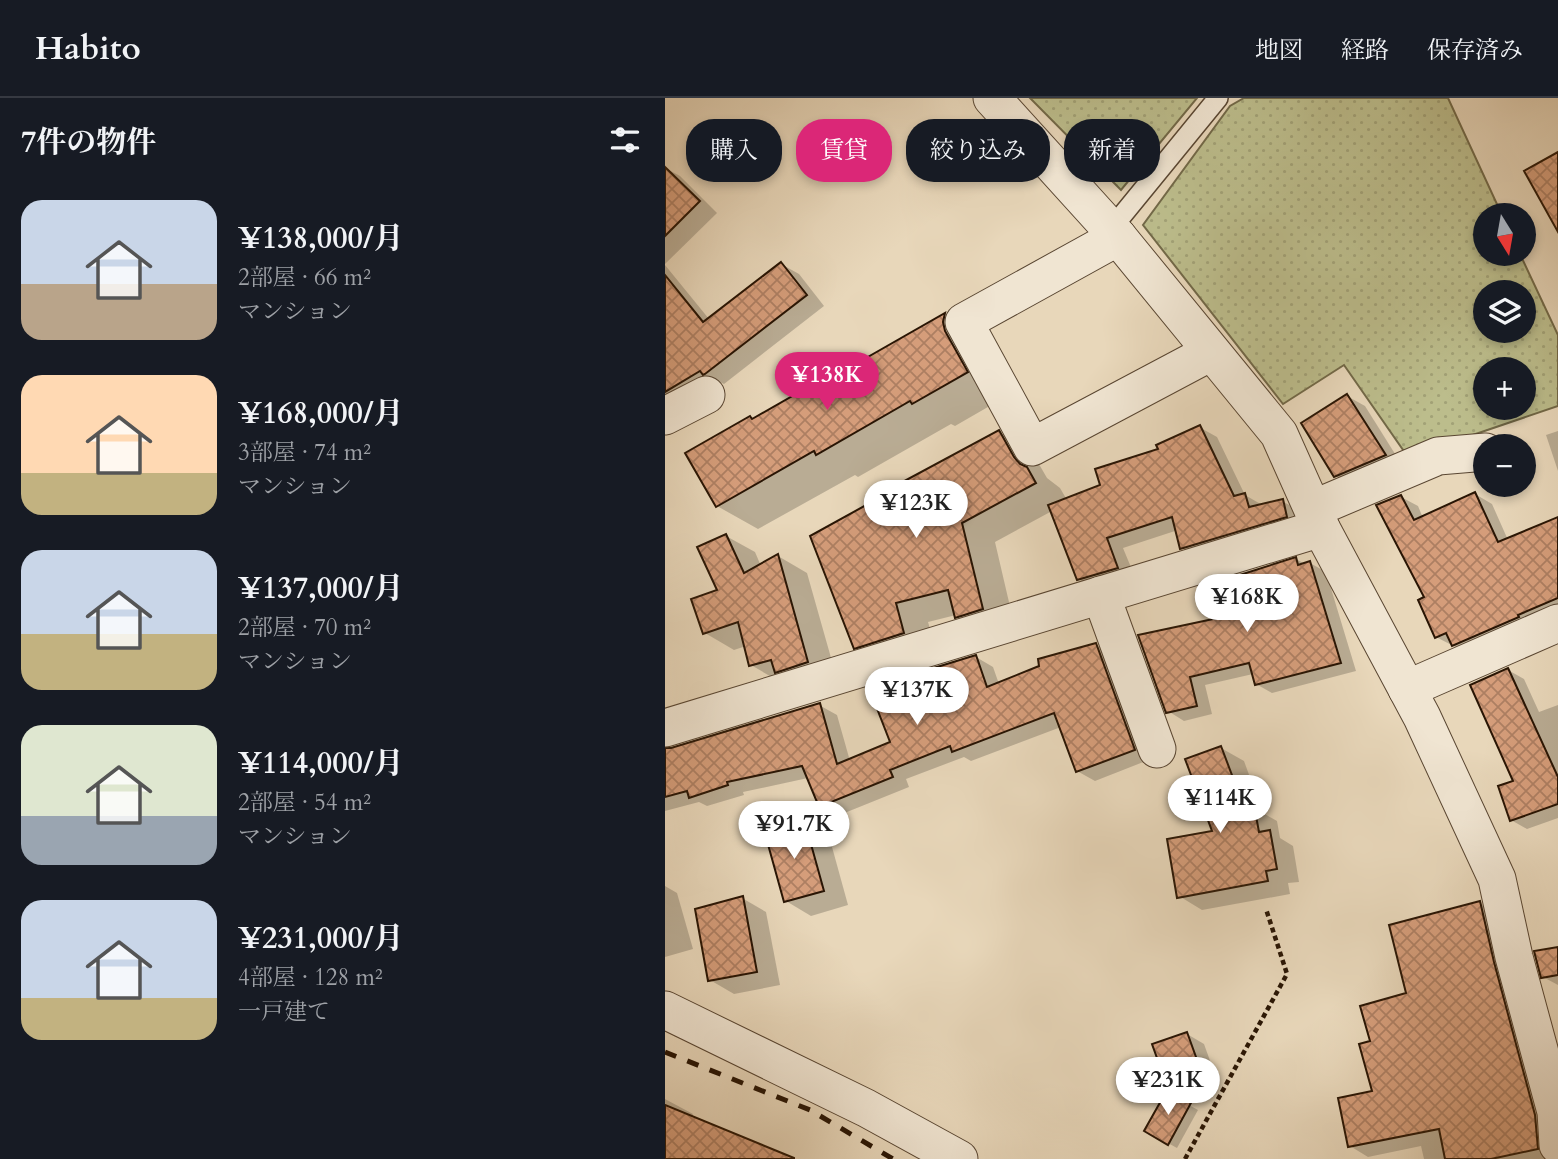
<!DOCTYPE html>
<html lang="ja">
<head>
<meta charset="utf-8">
<style>
	body { margin:0; font-family:Cardo,"Noto Serif JP",serif; background:#20242c; color:#f1f3f6; height:100vh; display:flex; flex-direction:column; font-size:26px; white-space:nowrap }
	* { box-sizing:border-box; margin:0 }
	p { font-size:23px; color:#9ea1a6 }
	.icon { flex:none; width:38px; height:38px; fill:none; stroke:currentColor; stroke-width:2; stroke-linecap:round; stroke-linejoin:round }
	.map { position:relative; flex:1; overflow:hidden }
	.drawer { display:flex; flex-direction:column; background:#171b24; width:665px }
	.drawer>* { flex:none }
	.top-card { position:absolute; left:21px; top:21px; width:665px; height:63px; display:flex; gap:14px }
	.needle { width:46px; rotate:169deg }
	.tools { position:absolute; left:808px; top:105px; display:grid; gap:14px }
	.tools a { display:grid; place-items:center; width:63px; height:63px; border-radius:50%; background:#171b24; box-shadow:0 4px 10px #0003; font-size:35px }
	.price { position:absolute; translate:-50% -60px; padding:0 16px; border-radius:24px; background:#fff; color:#222; font-size:23px; line-height:46px; filter:drop-shadow(0 2px 4px #0008) }
	.price::after { content:''; position:absolute; left:50%; top:42px; width:21px; height:16px; margin-left:-10px; background:inherit; clip-path:polygon(0 0,100% 0,50% 100%) }
	.price.active { background:#db2777; color:#fff }
	ul { padding:0; list-style:none }
	li { display:flex; align-items:center; gap:21px; height:175px; padding:0 21px }
	li span { display:grid; place-items:center; flex:none; width:196px; height:140px; border-radius:21px; color:#555 }
	li>.icon { margin-inline-start:auto }
	span .icon { width:84px; height:84px; fill:#fffc; stroke-width:1 }
	li b { font-size:30px }
	h2 { display:flex; justify-content:space-between; align-items:center; height:84px; padding:0 21px; font-size:30px }
	.tag { padding:0 24px; border-radius:28px; background:#171b24; box-shadow:0 4px 10px #0003; font-size:24px; line-height:63px }
	.tag.active { background:#db2777; color:#fff }
	header { display:flex; align-items:center; gap:42px; box-sizing:border-box; height:98px; padding:0 35px; background:#171b24; border-bottom:2px solid #363941 }
	header strong { font-size:33px }
	nav { display:flex; gap:38px; margin-inline-start:auto; font-size:24px }
	main { display:flex; flex:1; min-height:0 }
	.map>svg:first-child { display:block }
	.grass { fill:url(#grass-dots); stroke:#726948; stroke-width:2; fill-rule:evenodd }
	.shadow { fill:#0003 }
	.building { fill:url(#building-cross-hatch); stroke:#291504; stroke-width:2 }
	.lines { fill:none; stroke-linecap:round; stroke-linejoin:round }
	.service-casing { stroke:#594632; stroke-width:22 }
	.minor-casing { stroke:#594632; stroke-width:39 }
	.path { stroke:#291504; stroke-width:4.5; stroke-dasharray:5 3.5; stroke-linecap:butt }
	.service { stroke:#f0e5d2; stroke-width:19 }
	.minor { stroke:#f0e5d2; stroke-width:37 }
	.rail { stroke:#291504; stroke-width:5; stroke-dasharray:12 12; stroke-linecap:butt }
</style>
</head>
<body>
<header>
<strong>Habito</strong>
<nav><a>地図</a><a>経路</a><a>保存済み</a></nav>
</header>
<main>
<section class="drawer">
<h2>7件の物件<svg class="icon" aria-label="filters" viewBox="0 0 24 24"><path d="M4 7h16M4 17h16"/><circle cx="9" cy="7" r="2"/><circle cx="15" cy="17" r="2"/></svg></h2>
<ul>
<li><span style="background:linear-gradient(#c9d6e8 60%,#b9a48a 0)"><svg class="icon" aria-label="home" viewBox="0 0 24 24"><path d="M3 11l9-7 9 7M6 9v11h12V9"/></svg></span><div><b>¥138,000/月</b><p>2部屋 · 66 m²</p><p>マンション</p></div></li>
<li><span style="background:linear-gradient(#ffd9b3 70%,#c2b280 0)"><svg class="icon" aria-label="home" viewBox="0 0 24 24"><path d="M3 11l9-7 9 7M6 9v11h12V9"/></svg></span><div><b>¥168,000/月</b><p>3部屋 · 74 m²</p><p>マンション</p></div></li>
<li><span style="background:linear-gradient(#c9d6e8 60%,#c2b280 0)"><svg class="icon" aria-label="home" viewBox="0 0 24 24"><path d="M3 11l9-7 9 7M6 9v11h12V9"/></svg></span><div><b>¥137,000/月</b><p>2部屋 · 70 m²</p><p>マンション</p></div></li>
<li><span style="background:linear-gradient(#dfe7d0 65%,#9aa5b1 0)"><svg class="icon" aria-label="home" viewBox="0 0 24 24"><path d="M3 11l9-7 9 7M6 9v11h12V9"/></svg></span><div><b>¥114,000/月</b><p>2部屋 · 54 m²</p><p>マンション</p></div></li>
<li><span style="background:linear-gradient(#c9d6e8 70%,#c2b280 0)"><svg class="icon" aria-label="home" viewBox="0 0 24 24"><path d="M3 11l9-7 9 7M6 9v11h12V9"/></svg></span><div><b>¥231,000/月</b><p>4部屋 · 128 m²</p><p>一戸建て</p></div></li>
</ul>
</section>
<div class="map">
<svg width="893" height="1061" viewBox="0 0 893 1061">
	<defs>
		<pattern id="grass-dots" width="8" height="8" patternUnits="userSpaceOnUse" patternTransform="scale(1.75)"><rect width="8" height="8" fill="#bcbd8c"/><path d="M2 2h.1M6 6h.1" fill="none" stroke="#a2a277" stroke-width="1.8" stroke-linecap="round"/></pattern>
		<pattern id="building-cross-hatch" width="8" height="8" patternUnits="userSpaceOnUse" patternTransform="scale(1.75)"><rect width="8" height="8" fill="#d59d7a"/><path d="M0 0l8 8M0 8l8-8" fill="none" stroke="#ad7f62"/></pattern>
	</defs>
	<rect width="100%" height="100%" fill="#e8d7ba"/>
	<filter id="stains"><feTurbulence type="fractalNoise" baseFrequency=".00286" numOctaves="4"/><feColorMatrix values="0 0 0 0 .2 0 0 0 0 .09 0 0 0 0 .02 0 0 0 .5 -.17"/></filter>
	<radialGradient id="worn" r=".72"><stop offset=".6" stop-color="#630" stop-opacity="0"/><stop offset="1" stop-color="#630" stop-opacity=".3"/></radialGradient>
	<!-- grass -->
	<g class="grass">
		<path d="M 365,0 L 532,0 L 456,92 Z"/>
		<path d="M 579,0 L 783,0 L 837,117 L 821,117 L 821,156 L 855,156 L 893,237 L 893,308 L 743,359 L 679,267 L 618,306 L 478,127 L 565,8 ZM 821,194 L 859,194 L 859,233 L 821,233 ZM 821,271 L 859,271 L 859,310 L 821,310 Z"/>
	</g>
	<!-- shadow -->
	<g class="shadow">
		<path d="M 0,70 L 15,78 L 52,115 L 0,166 Z"/>
		<path d="M 116,166 L 134,176 L 159,208 L 59,286 L 53,283 L 16,306 L 0,296 L 0,167 L 44,221 Z"/>
		<path d="M 280,217 L 321,240 L 342,298 L 290,328 L 286,326 L 193,379 L 190,377 L 93,431 L 52,408 L 89,322 L 189,269 Z"/>
		<path d="M 682,298 L 700,308 L 737,367 L 688,388 L 671,378 Z"/>
		<path d="M 534,329 L 552,339 L 580,397 L 599,408 L 617,403 L 635,413 L 638,428 L 534,460 L 517,450 L 513,432 L 458,450 L 470,479 L 431,491 L 413,481 L 387,413 L 330,444 L 350,530 L 325,538 L 291,517 L 263,524 L 272,554 L 223,569 L 190,549 L 334,334 L 367,354 L 382,380 L 395,390 L 402,402 L 438,388 Z"/>
		<path d="M 893,333 L 893,373 L 881,337 Z"/>
		<path d="M 810,396 L 827,406 L 843,442 L 893,421 L 893,516 L 806,557 L 771,539 L 736,399 L 753,408 L 758,420 Z"/>
		<path d="M 61,438 L 90,454 L 96,468 L 113,458 L 142,475 L 172,581 L 115,584 L 86,567 L 81,548 L 69,552 L 40,535 L 54,493 Z"/>
		<path d="M 631,461 L 640,466 L 645,465 L 661,474 L 691,573 L 607,595 L 591,586 L 588,576 L 540,587 L 547,616 L 519,623 L 503,613 L 475,539 L 570,518 Z"/>
		<path d="M 431,547 L 448,557 L 486,661 L 430,683 L 412,673 L 396,629 L 306,663 L 299,659 L 241,681 L 244,689 L 172,718 L 155,708 L 143,680 L 78,694 L 79,697 L 42,708 L 34,704 L 0,713 L 0,652 L 154,607 L 172,617 L 185,663 L 227,645 L 311,559 L 328,569 L 334,586 Z"/>
		<path d="M 843,572 L 859,581 L 874,614 L 893,607 L 893,720 L 862,731 L 846,722 L 851,684 Z"/>
		<path d="M 556,650 L 579,663 L 598,715 L 612,723 L 615,740 L 628,748 L 634,784 L 623,785 L 625,796 L 537,812 L 514,798 L 549,734 Z"/>
		<path d="M 139,723 L 164,738 L 183,807 L 146,818 L 121,803 Z"/>
		<path d="M 0,788 L 12,795 L 28,851 L 0,859 Z"/>
		<path d="M 77,800 L 101,814 L 115,887 L 69,896 L 45,882 Z"/>
		<path d="M 815,805 L 834,816 L 891,1061 L 759,1061 L 756,1048 L 703,1059 L 685,1048 L 710,995 L 707,944 Z"/>
		<path d="M 893,851 L 893,887 L 878,879 L 871,855 Z"/>
		<path d="M 522,936 L 539,946 L 552,982 L 520,994 L 503,984 Z"/>
		<path d="M 502,995 L 533,1012 L 512,1050 L 481,1033 Z"/>
		<path d="M 0,1001 L 28,1016 L 27,1020 L 127,1061 L 0,1061 Z"/>
	</g>
	<!-- building -->
	<g class="building">
		<path d="M 893,54 L 893,134 L 859,73 Z"/>
		<path d="M 0,69 L 35,103 L 0,138 Z"/>
		<path d="M 116,164 L 142,197 L 40,276 L 38,277 L 35,273 L 0,294 L 0,177 L 38,224 Z"/>
		<path d="M 280,215 L 278,224 L 280,233 L 303,274 L 247,306 L 245,303 L 151,357 L 149,353 L 51,409 L 20,355 L 85,318 L 87,321 L 185,265 L 187,268 Z"/>
		<path d="M 682,296 L 721,357 L 669,379 L 636,325 Z"/>
		<path d="M 535,327 L 569,398 L 580,395 L 584,409 L 618,401 L 622,419 L 515,451 L 507,419 L 442,440 L 453,470 L 412,482 L 383,407 L 435,387 L 430,371 L 493,351 L 491,347 Z"/>
		<path d="M 334,332 L 349,359 L 355,366 L 362,369 L 371,385 L 297,425 L 318,511 L 290,520 L 283,492 L 231,505 L 239,535 L 189,551 L 145,438 L 232,390 L 230,388 Z"/>
		<path d="M 810,394 L 833,444 L 893,419 L 893,500 L 853,517 L 854,519 L 787,548 L 781,535 L 770,540 L 753,502 L 759,499 L 711,407 L 736,397 L 749,422 Z"/>
		<path d="M 61,436 L 79,475 L 113,456 L 143,564 L 110,575 L 106,562 L 84,568 L 73,524 L 38,536 L 26,501 L 52,492 L 32,449 Z"/>
		<path d="M 631,459 L 633,467 L 645,463 L 676,565 L 590,587 L 584,565 L 525,579 L 532,608 L 501,615 L 473,537 L 567,517 L 556,483 Z"/>
		<path d="M 431,545 L 470,652 L 411,674 L 389,615 L 287,654 L 285,648 L 225,672 L 228,679 L 154,709 L 137,668 L 62,684 L 63,687 L 24,700 L 22,693 L 0,699 L 0,650 L 6,650 L 155,605 L 172,666 L 225,644 L 204,590 L 311,557 L 322,589 L 374,568 L 373,561 Z"/>
		<path d="M 843,570 L 893,679 L 893,706 L 845,723 L 833,688 L 848,683 L 805,587 Z"/>
		<path d="M 556,648 L 579,709 L 589,707 L 594,734 L 605,732 L 612,771 L 601,773 L 603,783 L 512,800 L 502,741 L 547,733 L 520,661 Z"/>
		<path d="M 139,721 L 159,793 L 119,804 L 99,732 Z"/>
		<path d="M 78,798 L 92,874 L 43,883 L 30,811 Z"/>
		<path d="M 815,803 L 829,864 L 870,1017 L 873,1051 L 826,1061 L 780,1061 L 774,1031 L 683,1049 L 673,1000 L 707,993 L 694,946 L 705,943 L 695,908 L 741,895 L 724,827 Z"/>
		<path d="M 893,849 L 893,877 L 876,880 L 869,853 Z"/>
		<path d="M 522,934 L 536,973 L 501,985 L 487,946 Z"/>
		<path d="M 502,992 L 526,1005 L 503,1047 L 479,1033 Z"/>
		<path d="M 0,1007 L 129,1060 L 129,1061 L 0,1061 Z"/>
	</g>
	<g class="lines">
		<!-- service casing -->
		<g class="service-casing">
			<path id="service" d="M 446,131 L 553,0"/>
		</g>
		<!-- minor casing -->
		<g class="minor-casing">
			<g id="minor">
				<path d="M 327,0 L 453,139 L 614,336 L 656,430 L 757,619 L 832,781 L 849,859 L 891,1014 L 893,1047"/>
				<path d="M 453,139 L 299,224 L 367,349 L 546,254"/>
				<path d="M 0,318 L 41,297"/>
				<path d="M 648,411 L 773,358 L 821,354"/>
				<path d="M 436,497 L 492,651"/>
				<path d="M 742,591 L 893,525"/>
				<path d="M 0,630 L 656,430"/>
				<path d="M 0,912 L 201,1010 L 294,1061"/>
			</g>
		</g>
		<!-- path -->
		<path class="path" d="M 520,1061 L 622,876 L 601,811"/>
		<!-- service -->
		<use href="#service" class="service"/>
		<!-- minor -->
		<use href="#minor" class="minor"/>
		<!-- rail -->
		<path class="rail" d="M 0,954 L 145,1012 L 228,1061"/>
	</g>
	<rect width="100%" height="100%" filter="url(#stains)"/>
	<rect width="100%" height="100%" fill="url(#worn)"/>
</svg>
<div class="tools">
<a><svg class="needle" viewBox="-14 -14 28 28"><path d="M0-13l5 13h-10z" fill="#e53935"/><path d="M0 13l5-13h-10z" fill="#9ea1a6"/></svg></a>
<a><svg class="icon" aria-label="layers" viewBox="0 0 24 24"><path d="M12 4l9 5-9 5-9-5zM3 14l9 5 9-5"/></svg></a>
<a>+</a>
<a>−</a>
</div>
<b class="price active" style="left:162px;top:314px">¥138K</b>
<b class="price" style="left:251px;top:442px">¥123K</b>
<b class="price" style="left:582px;top:536px">¥168K</b>
<b class="price" style="left:252px;top:629px">¥137K</b>
<b class="price" style="left:555px;top:737px">¥114K</b>
<b class="price" style="left:129px;top:763px">¥91.7K</b>
<b class="price" style="left:503px;top:1019px">¥231K</b>
<div class="top-card">
<a class="tag">購入</a>
<a class="tag active">賃貸</a>
<a class="tag">絞り込み</a>
<a class="tag">新着</a>
</div>
</div>
</main>
</body>
</html>
